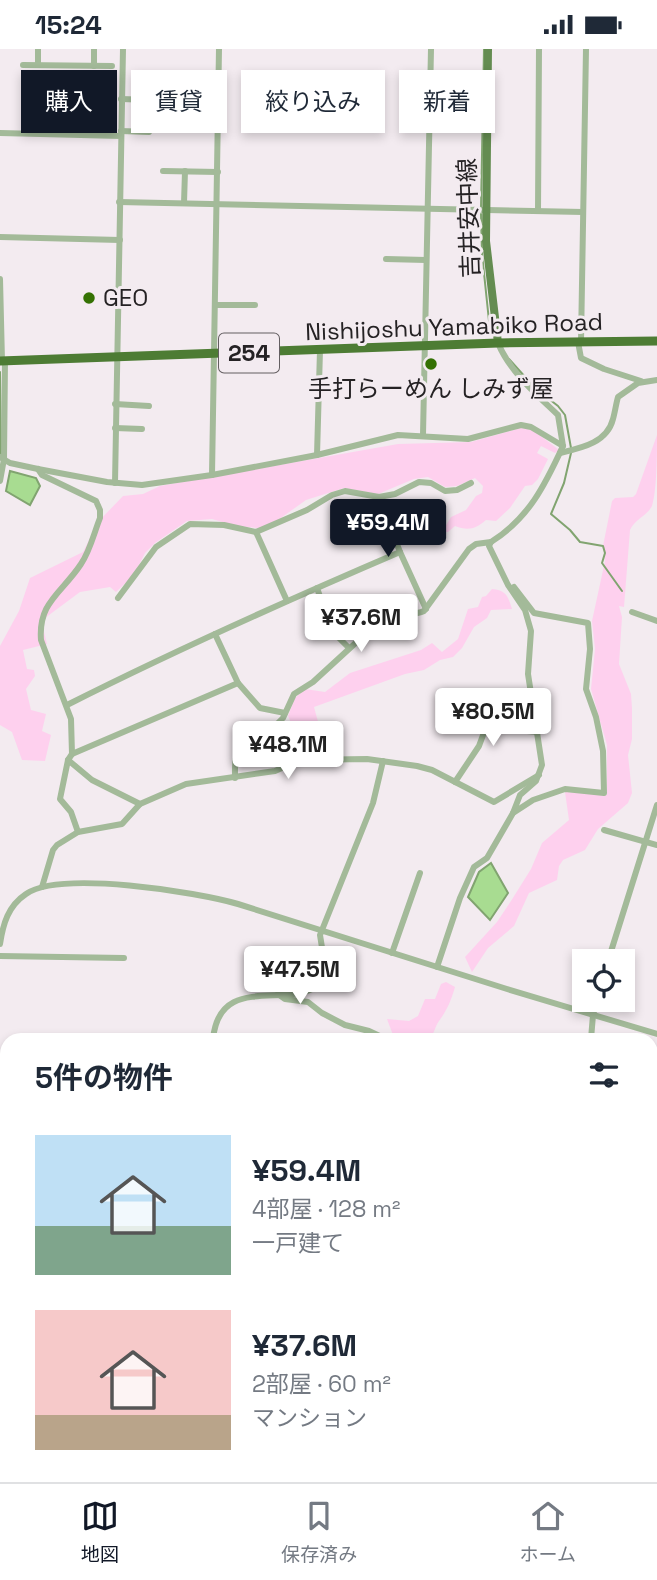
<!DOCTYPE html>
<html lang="ja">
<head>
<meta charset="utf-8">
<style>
	body { margin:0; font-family:"Space Grotesk","Noto Sans JP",sans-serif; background:#f2f2f3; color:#1f2937; height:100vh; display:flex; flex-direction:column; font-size:26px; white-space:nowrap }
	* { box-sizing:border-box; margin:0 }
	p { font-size:23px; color:#747a83 }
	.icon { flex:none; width:38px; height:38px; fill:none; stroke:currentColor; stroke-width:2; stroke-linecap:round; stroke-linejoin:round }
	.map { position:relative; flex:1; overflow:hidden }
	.drawer { position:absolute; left:0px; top:984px; width:658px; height:450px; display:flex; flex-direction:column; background:#fff; border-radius:21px 21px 0 0; box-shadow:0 4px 10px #0003 }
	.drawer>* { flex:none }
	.top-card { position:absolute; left:21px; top:21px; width:616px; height:63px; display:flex; gap:14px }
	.buttons { position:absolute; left:572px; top:900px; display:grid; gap:14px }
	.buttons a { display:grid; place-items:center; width:63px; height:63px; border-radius:0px; background:#fff; box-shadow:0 4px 10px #0003; font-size:35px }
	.price { position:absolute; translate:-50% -60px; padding:0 16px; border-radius:7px; background:#fff; color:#222; font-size:23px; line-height:46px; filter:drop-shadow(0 2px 4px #0008) }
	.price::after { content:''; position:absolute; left:50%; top:42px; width:21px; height:16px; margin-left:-10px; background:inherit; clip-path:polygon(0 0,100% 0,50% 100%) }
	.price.current { background:#111827; color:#fff }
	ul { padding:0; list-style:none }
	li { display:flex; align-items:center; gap:21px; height:175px; padding:0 35px }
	li span { display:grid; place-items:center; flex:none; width:196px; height:140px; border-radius:0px; color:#555 }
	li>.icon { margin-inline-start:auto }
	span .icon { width:84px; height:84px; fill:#fffc; stroke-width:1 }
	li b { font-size:30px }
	h2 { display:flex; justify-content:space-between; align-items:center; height:84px; padding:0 35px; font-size:30px }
	.tag { padding:0 24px; border-radius:0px; background:#fff; box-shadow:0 4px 10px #0003; font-size:24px; line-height:63px }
	.tag.current { background:#111827; color:#fff }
	.status { display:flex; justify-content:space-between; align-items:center; height:49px; padding:0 35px; background:#fff; direction:ltr }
	.status svg { height:19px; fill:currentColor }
	.tab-bar { display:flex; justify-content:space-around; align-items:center; height:98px; border-top:2px solid #e0e1e3; background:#fff; font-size:19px; color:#747a83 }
	.tab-bar a { display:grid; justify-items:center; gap:4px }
	.tab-bar .current { color:#111827 }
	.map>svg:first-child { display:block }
	.green { fill:#fed0ee }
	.water { fill:#a8dc91; stroke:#81a470; stroke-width:2 }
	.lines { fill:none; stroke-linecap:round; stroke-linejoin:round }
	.stream { stroke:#81a470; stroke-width:2 }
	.minor { stroke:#a3ba99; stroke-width:6 }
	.major { stroke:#648c51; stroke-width:8 }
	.highway { stroke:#4d7c34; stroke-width:9 }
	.poi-dot { fill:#347103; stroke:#f3ebf0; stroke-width:2.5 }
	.labels { text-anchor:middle; stroke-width:6; stroke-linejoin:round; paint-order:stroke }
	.shield { fill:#f3ebf0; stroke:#635e61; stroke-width:2 }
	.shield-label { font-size:23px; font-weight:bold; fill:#252224 }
	.street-label { font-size:24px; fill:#252224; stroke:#f3ebf0 }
	.poi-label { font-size:24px; fill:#252224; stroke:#f3ebf0; text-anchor:start }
</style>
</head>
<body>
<div class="status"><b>15:24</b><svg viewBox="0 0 49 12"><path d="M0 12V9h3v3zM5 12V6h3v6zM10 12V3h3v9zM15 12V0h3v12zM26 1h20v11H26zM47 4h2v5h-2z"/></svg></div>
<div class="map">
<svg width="657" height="1433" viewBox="0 0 657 1433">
	<rect width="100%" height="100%" fill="#f3ebf0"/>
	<!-- green -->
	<g class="green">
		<path d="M 521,379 L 533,381 L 559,401 L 555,404 L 541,397 L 537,404 L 548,410 L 538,430 L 532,436 L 525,437 L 510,459 L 496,472 L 486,471 C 476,480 468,482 455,477 L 448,483 L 442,483 L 451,468 L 466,461 L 476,447 L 482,444 L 483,437 L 475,429 L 457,437 L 445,438 L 428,428 L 414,430 L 378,445 L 344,439 L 306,451 L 271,476 L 258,479 L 236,477 L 212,470 L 187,472 L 155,494 L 145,504 L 134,526 L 116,543 L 110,538 L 80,543 L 45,569 L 43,579 L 47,595 L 23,601 L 27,620 L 34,621 L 35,627 L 26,640 L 31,661 L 46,665 L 42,682 L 51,686 L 45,712 L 22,711 L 12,683 L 0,676 L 0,597 L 19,562 L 30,529 L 83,503 L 98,473 L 123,447 L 143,445 L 160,437 L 398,395 L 471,393 Z"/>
		<path d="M 657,386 C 657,405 657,441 652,457 C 647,467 635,470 630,481 L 624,558 L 619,557 L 622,568 L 619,615 L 631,645 L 632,659 L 632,690 L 628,706 L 632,744 L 628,754 L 598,780 L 585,801 L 563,811 L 559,817 L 557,831 L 529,844 L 514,877 L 488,899 L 472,923 L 465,908 L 497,873 L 511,852 L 531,820 L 542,794 L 569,771 L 565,743 L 607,746 L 607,696 L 591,640 L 595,600 L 592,572 L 605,512 L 603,497 L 612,452 L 615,449 L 633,448 L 636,445 Z"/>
		<path d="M 492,540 C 506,541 508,547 512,560 L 491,561 L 487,569 L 474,578 L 462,599 L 453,608 L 440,611 L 424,621 L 405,625 L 314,658 L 320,680 L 299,691 L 288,667 L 295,649 L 305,640 L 325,643 L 350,624 L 421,601 L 432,594 L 442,603 L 458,590 L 468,560 L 478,558 L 482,548 L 486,547 Z"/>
		<path d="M 446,933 L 455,938 C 451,952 447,961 439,972 C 435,977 435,983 431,987 C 422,996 403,989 393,986 L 387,970 L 409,972 L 418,967 L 425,950 L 435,950 L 441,935 Z"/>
		<path d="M 0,1014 L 7,1020 L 7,1070 L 0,1072 Z"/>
		<path d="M 88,1426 L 145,1426 L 143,1433 L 99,1433 Z"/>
		<path d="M 250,1426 L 506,1426 L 501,1430 L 501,1433 L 251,1433 Z"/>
	</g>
	<!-- water -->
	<g class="water">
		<path d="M 10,422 L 36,429 L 40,437 L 30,456 L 6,442 Z"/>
		<path d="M 491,814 L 508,844 L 490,871 L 468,848 L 479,823 Z"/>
	</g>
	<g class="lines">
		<!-- stream -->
		<g class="stream">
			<path d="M 481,159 L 484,0"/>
			<path d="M 481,165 L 482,205 L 489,272"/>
			<path d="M 509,310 L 535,339 L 558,357 L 565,366 L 571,399"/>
			<path d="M 0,323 L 1,405"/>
			<path d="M 571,404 L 564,434 L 551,465 L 570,481 L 580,493 L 603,497 L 605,504 L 602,514 L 622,542"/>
		</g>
		<!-- minor -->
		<g class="minor">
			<path d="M 23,16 L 112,17"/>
			<path d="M 38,16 L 38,0"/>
			<path d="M 94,17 L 94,0"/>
			<path d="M 121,50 L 152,51"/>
			<path d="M 121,82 L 149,83"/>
			<path d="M 0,84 L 121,87"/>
			<path d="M 163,122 L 218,123"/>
			<path d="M 119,153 L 583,163"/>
			<path d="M 184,154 L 185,122"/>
			<path d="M 538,162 L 539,0"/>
			<path d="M 0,188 L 120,191"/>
			<path d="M 386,210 L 426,211"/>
			<path d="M 0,230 L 2,312"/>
			<path d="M 216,256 L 255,256"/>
			<path d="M 578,293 L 581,309 L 604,320 L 641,332"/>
			<path d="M 581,293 L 586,0"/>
			<path d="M 498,294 C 510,323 536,345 558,366 L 563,397 C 545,436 529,469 491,493 L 489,497 L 508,536 L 525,561 L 531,582 L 528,625 L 542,716 L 536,732 L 520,746 L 513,764"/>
			<path d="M 115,355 L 149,357"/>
			<path d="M 115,379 L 142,380"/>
			<path d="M 423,386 L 431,0"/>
			<path d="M 560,404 C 581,399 607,394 613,370 C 615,363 616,355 618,348 L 638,334 L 657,331"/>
			<path d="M 317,406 L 320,301"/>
			<path d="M 0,408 L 10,414 L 38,420 L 107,433 L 142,436 L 212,426 L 317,406 L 398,386 L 468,390 L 521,376 L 531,378 L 563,397"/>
			<path d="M 38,420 L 42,426 L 96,452 L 100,461 L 100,469 C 94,484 90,502 81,515 C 62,544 38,553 41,591 L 71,670 L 72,705 L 68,711 L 60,750 L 71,763 L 78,783"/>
			<path d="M 212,426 L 219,0"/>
			<path d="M 0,432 L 4,410 L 5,311"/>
			<path d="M 115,434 L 123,0"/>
			<path d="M 379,448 L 400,503 L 426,560"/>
			<path d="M 256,483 L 287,552"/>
			<path d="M 317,539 L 332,582 L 349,599"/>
			<path d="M 118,549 L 156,498 L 190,475 L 224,476 L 256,483 L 307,461 L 332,446 L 345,442 L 379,448 L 395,445 L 419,433 L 431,434 L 445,442 L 457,441 L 471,434"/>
			<path d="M 632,563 L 657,572"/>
			<path d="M 215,585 L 238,634 L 260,659 L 285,664"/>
			<path d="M 67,656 C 176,601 288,551 400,503"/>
			<path d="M 72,705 L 238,634"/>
			<path d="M 68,711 L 92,731 L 140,755"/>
			<path d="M 235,729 C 235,716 234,706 242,696 L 278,674 L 283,669 L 294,645 L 313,633 L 385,567 C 397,561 412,568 424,562 L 469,500 L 476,495 L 491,493"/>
			<path d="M 455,733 L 479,697 L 486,678 L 538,683"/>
			<path d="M 604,781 L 657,796"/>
			<path d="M 42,838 L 53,801 L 57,796 L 78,783 L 122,775 L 140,755 L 186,735 L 275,722 L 300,711 L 367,710 L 417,717 L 432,721 L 494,753 L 539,726"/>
			<path d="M 0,895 C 3,875 8,857 26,845 C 60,821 197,843 238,855 L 507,940 L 657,985"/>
			<path d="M 392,904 L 420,824"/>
			<path d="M 0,907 L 124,909"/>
			<path d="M 608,912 L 657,756"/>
			<path d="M 437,918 L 460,849 L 474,818 L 487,809 L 513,764 L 533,751 L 565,740 L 604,744 L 603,702 L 596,668 L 586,640 L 590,600 L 588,574 L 534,564 L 514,538"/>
			<path d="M 278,945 L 285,950 L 308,953 L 322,964 L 345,976 L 369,982 L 386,990"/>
			<path d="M 213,990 C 220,921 291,964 324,932 L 324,911 L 320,886 L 373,754 L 383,712"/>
			<path d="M 591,990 L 593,966 L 597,950"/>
			<path d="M 651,1059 L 657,1049"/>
			<path d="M 0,1105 L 7,1104"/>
			<path d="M 651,1109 L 657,1110"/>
			<path d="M 0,1122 L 7,1115"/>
			<path d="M 0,1143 L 7,1149"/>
			<path d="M 0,1184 L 7,1176"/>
			<path d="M 651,1207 L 657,1207"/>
			<path d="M 0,1244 L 7,1245"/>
			<path d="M 651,1257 L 657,1257"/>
			<path d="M 0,1290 L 7,1290"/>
			<path d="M 0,1324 L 7,1323"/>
			<path d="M 564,1426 L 565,1433"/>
			<path d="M 264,1433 L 268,1431 L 280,1433 L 282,1426"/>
			<path d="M 360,1433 L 428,1432 L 459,1426"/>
		</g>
		<!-- major -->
		<path class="major" d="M 488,0 L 486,192 L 498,294"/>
		<!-- highway -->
		<g class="highway">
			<path d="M 0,312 L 498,294 L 657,292"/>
			<path d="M 651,1231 L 657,1231"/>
			<path d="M 651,1241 L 657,1241"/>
			<path d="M 0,1303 L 7,1303"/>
			<path d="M 0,1312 L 7,1311"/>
		</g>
	</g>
	<!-- markers -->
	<g class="poi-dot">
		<circle cx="89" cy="249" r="7"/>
		<circle cx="431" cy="315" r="7"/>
	</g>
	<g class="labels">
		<!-- shield labels -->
		<rect class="shield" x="219" y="284.5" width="60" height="39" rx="5"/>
		<g class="shield-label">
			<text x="249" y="312">254</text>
		</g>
		<!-- street labels -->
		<g class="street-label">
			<text transform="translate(469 169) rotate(-92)" y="8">吉井安中線</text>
			<text transform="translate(454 278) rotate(-2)" y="8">Nishijoshu Yamabiko Road</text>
		</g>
		<!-- poi labels -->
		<g class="poi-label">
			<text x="103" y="257">GEO</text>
			<text x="431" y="348" text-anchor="middle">手打らーめん しみず屋</text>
		</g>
	</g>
</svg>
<div class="buttons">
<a><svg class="icon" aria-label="locate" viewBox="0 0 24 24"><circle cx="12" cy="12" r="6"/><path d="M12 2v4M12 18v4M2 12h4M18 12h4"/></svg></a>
</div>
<b class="price current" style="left:388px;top:510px">¥59.4M</b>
<b class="price" style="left:361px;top:605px">¥37.6M</b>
<b class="price" style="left:493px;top:699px">¥80.5M</b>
<b class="price" style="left:288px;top:732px">¥48.1M</b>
<b class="price" style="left:300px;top:957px">¥47.5M</b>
<div class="top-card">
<a class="tag current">購入</a>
<a class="tag">賃貸</a>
<a class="tag">絞り込み</a>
<a class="tag">新着</a>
</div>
<section class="drawer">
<h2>5件の物件<svg class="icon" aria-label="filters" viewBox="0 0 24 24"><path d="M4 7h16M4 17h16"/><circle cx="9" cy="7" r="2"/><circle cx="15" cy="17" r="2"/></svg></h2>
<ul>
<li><span style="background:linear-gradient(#bfe0f5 65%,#7fa58c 0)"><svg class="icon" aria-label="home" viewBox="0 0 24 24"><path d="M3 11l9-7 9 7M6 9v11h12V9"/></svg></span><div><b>¥59.4M</b><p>4部屋 · 128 m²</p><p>一戸建て</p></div></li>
<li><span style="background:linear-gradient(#f6c9c9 75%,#b9a48a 0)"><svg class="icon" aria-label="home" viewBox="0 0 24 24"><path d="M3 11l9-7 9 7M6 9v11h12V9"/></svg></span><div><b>¥37.6M</b><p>2部屋 · 60 m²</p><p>マンション</p></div></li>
</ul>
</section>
</div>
<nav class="tab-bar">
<a class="current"><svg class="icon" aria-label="map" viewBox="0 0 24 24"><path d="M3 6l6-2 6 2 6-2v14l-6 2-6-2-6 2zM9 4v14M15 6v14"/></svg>地図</a>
<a><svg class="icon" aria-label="saved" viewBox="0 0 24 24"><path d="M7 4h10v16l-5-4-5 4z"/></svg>保存済み</a>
<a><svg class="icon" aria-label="home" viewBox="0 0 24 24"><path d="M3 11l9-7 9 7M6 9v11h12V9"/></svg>ホーム</a>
</nav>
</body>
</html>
